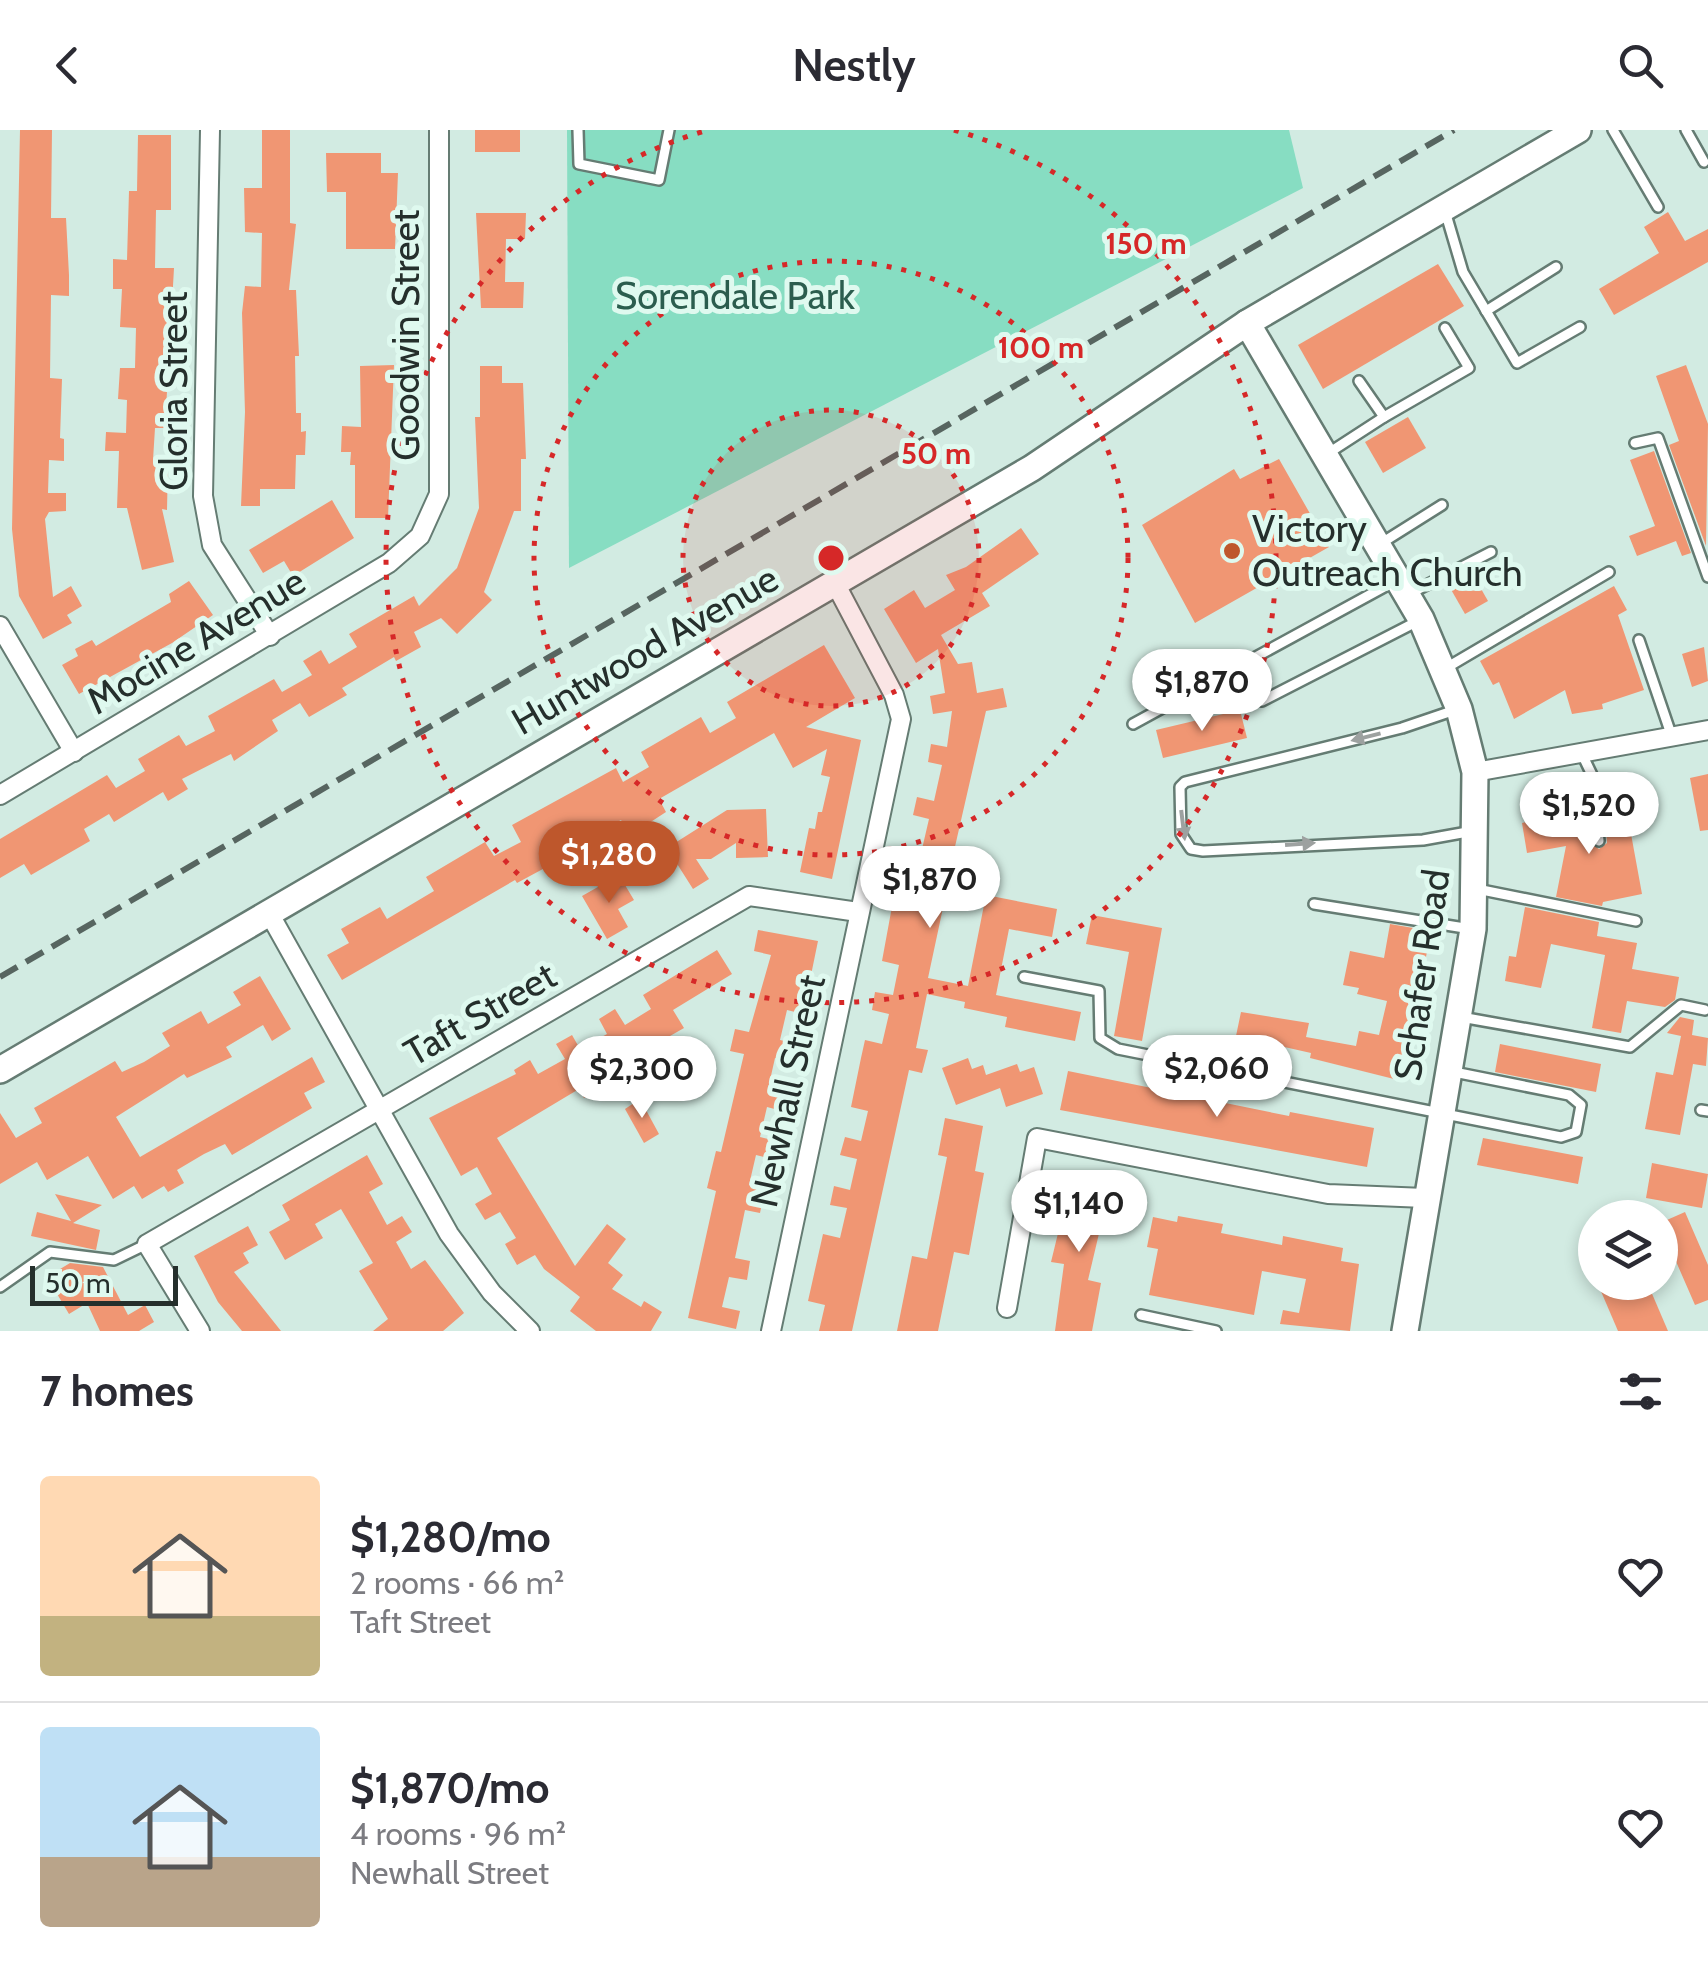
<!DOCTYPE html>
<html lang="en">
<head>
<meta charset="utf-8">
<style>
	body { margin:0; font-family:Cabin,sans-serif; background:#f7f7f7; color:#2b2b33; height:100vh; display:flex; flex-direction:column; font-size:38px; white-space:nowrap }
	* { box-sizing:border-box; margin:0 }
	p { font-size:32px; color:#7c7c81 }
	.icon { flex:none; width:55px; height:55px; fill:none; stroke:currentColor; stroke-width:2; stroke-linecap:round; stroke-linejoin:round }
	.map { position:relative; height:1201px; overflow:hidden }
	.sheet { display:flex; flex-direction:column; background:#fff; flex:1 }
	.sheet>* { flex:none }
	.buttons { position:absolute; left:1578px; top:1070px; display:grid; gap:20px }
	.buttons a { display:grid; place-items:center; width:100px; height:100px; border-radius:50%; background:#fff; box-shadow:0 5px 15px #0003; font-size:50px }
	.scale { position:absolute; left:30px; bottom:25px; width:148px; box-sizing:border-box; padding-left:10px; border:5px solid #252f2c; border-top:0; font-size:28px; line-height:35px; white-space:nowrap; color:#252f2c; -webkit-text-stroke:8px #dff9ef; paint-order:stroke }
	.price { position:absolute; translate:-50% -85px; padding:0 22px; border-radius:35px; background:#fff; color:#222; font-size:32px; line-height:65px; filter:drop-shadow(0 2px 5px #0008) }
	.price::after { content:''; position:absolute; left:50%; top:60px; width:30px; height:22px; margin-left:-15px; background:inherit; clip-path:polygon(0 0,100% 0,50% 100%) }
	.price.selected { background:#be572c; color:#fff }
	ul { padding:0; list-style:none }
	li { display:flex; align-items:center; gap:30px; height:250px; padding:0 40px }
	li+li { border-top:2px solid #e1e1e2 }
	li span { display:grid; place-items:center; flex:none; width:280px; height:200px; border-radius:10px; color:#555 }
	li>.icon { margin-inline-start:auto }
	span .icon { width:120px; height:120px; fill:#fffc; stroke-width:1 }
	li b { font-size:42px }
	h2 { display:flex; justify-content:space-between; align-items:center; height:120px; padding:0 40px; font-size:42px }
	header { display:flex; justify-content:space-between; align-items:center; height:130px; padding:0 40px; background:#fff; font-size:45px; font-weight:600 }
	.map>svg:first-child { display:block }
	.green { fill:#87ddc2 }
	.building { fill:#f09673 }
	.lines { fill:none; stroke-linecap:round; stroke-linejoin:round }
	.lane-casing { stroke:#657c73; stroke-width:14 }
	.street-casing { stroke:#657c73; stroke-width:22 }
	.secondary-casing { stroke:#657c73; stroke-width:30 }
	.lane { stroke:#fff; stroke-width:9 }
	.street { stroke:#fff; stroke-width:18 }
	.secondary { stroke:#fff; stroke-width:25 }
	.rail { stroke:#576560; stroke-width:6; stroke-dasharray:20 10; stroke-linecap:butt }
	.oneway { fill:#9da1a0 }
	.ring { fill:none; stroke:#d62828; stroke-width:5; stroke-dasharray:5 10 }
	.poi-dot { fill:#be572c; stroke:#dff9ef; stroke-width:4 }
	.labels { text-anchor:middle; stroke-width:10; stroke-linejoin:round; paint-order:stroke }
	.park-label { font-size:38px; fill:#2b5d4e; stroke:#dff9ef }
	.street-label { font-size:38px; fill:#252f2c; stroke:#dff9ef }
	.poi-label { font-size:38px; fill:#252f2c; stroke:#dff9ef; text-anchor:start }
	.centre { fill:#d62828; stroke:#dff9ef; stroke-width:5 }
	.ring-label { font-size:30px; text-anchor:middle; font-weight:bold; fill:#d62828; stroke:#dff9ef; stroke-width:10; stroke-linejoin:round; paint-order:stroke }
</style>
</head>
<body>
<header><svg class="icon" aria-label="back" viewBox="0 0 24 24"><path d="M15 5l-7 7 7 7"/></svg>Nestly<svg class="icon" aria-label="search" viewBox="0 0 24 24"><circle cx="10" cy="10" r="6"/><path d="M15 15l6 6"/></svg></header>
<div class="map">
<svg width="1708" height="1201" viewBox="0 0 1708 1201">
	<rect width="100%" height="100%" fill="#d2ebe2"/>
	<!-- green -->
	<path class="green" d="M 567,0 L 1289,0 L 1303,58 L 569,438 Z"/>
	<!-- building -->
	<g class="building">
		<path d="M 20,0 L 52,0 L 51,88 L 66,88 L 69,145 L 69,166 L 51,165 L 50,248 L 62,249 L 60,308 L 64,309 L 64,331 L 49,330 L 48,363 L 66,363 L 66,381 L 49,382 L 45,389 L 53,467 L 71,456 L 82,476 L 67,485 L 72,493 L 43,509 L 19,466 L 12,399 Z"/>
		<path d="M 262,0 L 290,0 L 290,93 L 296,94 L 289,160 L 296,160 L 299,226 L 295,226 L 296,283 L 301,283 L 301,302 L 306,301 L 305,325 L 296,325 L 295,359 L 260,359 L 260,376 L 241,376 L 245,282 L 242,183 L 245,156 L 261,157 L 262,103 L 245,102 L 244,58 L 262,58 Z"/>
		<rect x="475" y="0" width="45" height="22"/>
		<path d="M 138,5 L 171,5 L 171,80 L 156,80 L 155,138 L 174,138 L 166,279 L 171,279 L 170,298 L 155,298 L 153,330 L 168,331 L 167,380 L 162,379 L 174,432 L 142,440 L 127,378 L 117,378 L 119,321 L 105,321 L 106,302 L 126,303 L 127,270 L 118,269 L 120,238 L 135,238 L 136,198 L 120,197 L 122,159 L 113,159 L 113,129 L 127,130 L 129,61 L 137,61 Z"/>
		<path d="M 326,23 L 381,23 L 381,43 L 398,43 L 395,119 L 346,119 L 346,62 L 327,62 Z"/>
		<path d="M 1668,82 L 1685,111 L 1708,99 L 1708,132 L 1614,185 L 1599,159 L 1659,123 L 1644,97 Z"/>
		<path d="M 476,83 L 526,83 L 525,109 L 506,109 L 505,152 L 524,152 L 523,178 L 481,178 Z"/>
		<path d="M 1438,134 L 1464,176 L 1323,259 L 1298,215 Z"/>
		<path d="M 394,235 L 388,388 L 355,388 L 355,335 L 350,335 L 351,322 L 341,322 L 342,296 L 361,297 L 360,236 Z"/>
		<path d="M 1686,235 L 1708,294 L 1706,416 L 1669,315 L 1679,311 L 1656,246 Z"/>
		<path d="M 480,236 L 502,236 L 502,253 L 523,253 L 526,329 L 521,329 L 521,381 L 514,381 L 484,462 L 492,470 L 457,504 L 441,488 L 414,502 L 421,517 L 396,531 L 394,527 L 342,558 L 347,565 L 309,587 L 300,573 L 272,590 L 278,601 L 234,631 L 231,624 L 182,649 L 188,659 L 168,671 L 163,662 L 114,692 L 109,684 L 84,699 L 90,711 L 31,745 L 24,734 L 0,748 L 0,709 L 107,645 L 116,658 L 145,641 L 138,629 L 179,605 L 186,616 L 215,601 L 208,586 L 274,549 L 282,562 L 312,545 L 303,531 L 321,520 L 329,534 L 357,517 L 349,504 L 414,466 L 419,476 L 457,438 L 479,378 L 475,287 L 480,287 Z"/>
		<path d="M 1408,287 L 1426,318 L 1383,343 L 1365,312 Z"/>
		<path d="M 1654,321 L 1691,423 L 1682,426 L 1676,411 L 1637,426 L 1629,406 L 1655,396 L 1630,330 Z"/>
		<path d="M 1279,329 L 1329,417 L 1195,493 L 1142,395 L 1234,339 L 1240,349 Z"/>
		<path d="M 332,370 L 354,408 L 293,446 L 284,431 L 263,443 L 249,420 Z"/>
		<path d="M 1021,398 L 1039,424 L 982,463 L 990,476 L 941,505 L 958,534 L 972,532 L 977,563 L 1003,558 L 1007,577 L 986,581 L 954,721 L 966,723 L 960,747 L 950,745 L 928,848 L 968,856 L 986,765 L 1057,779 L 1052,807 L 1009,799 L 996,865 L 1081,882 L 1075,911 L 1005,897 L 1007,887 L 964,878 L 965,872 L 927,864 L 916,918 L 928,920 L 922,943 L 909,940 L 852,1201 L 819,1201 L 825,1175 L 808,1171 L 823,1104 L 840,1108 L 847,1078 L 830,1075 L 834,1056 L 850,1060 L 857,1029 L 840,1025 L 845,1007 L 861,1011 L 868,981 L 851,977 L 861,928 L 865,910 L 882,914 L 889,884 L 872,880 L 875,862 L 893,865 L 899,835 L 882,831 L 891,782 L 895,764 L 912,768 L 919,738 L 902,734 L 906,716 L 922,719 L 929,689 L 913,685 L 917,667 L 934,671 L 942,635 L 928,632 L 931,614 L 947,617 L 952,581 L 933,584 L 930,566 L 945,563 L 938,519 L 916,533 L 884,479 L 914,460 L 925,478 L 955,460 L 946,445 L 966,437 Z"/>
		<path d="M 1472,443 L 1488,471 L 1465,484 L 1449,456 Z"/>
		<path d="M 189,451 L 213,485 L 172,513 L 79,564 L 62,535 L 78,526 L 75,519 L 92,510 L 96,516 L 171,472 L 169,464 Z"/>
		<path d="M 1614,456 L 1627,480 L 1618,485 L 1644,560 L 1602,574 L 1603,579 L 1572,584 L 1565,560 L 1514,589 L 1499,552 L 1493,555 L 1480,531 Z"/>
		<path d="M 824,515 L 855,568 L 806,597 L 861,610 L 832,749 L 800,742 L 809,698 L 815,699 L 818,682 L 822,682 L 830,647 L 821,645 L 827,619 L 793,638 L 774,603 L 659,669 L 666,682 L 646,695 L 629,705 L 621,690 L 552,730 L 554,733 L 517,753 L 515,750 L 342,850 L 327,825 L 349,813 L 341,799 L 380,777 L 387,789 L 434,761 L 426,747 L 485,712 L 494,726 L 521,712 L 512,695 L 616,638 L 623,652 L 649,637 L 641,622 L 701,587 L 710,603 L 736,588 L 727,572 Z"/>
		<path d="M 1704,517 L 1708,551 L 1692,557 L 1682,524 Z"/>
		<path d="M 1240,580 L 1247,608 L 1163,628 L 1156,600 Z"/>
		<path d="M 1708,644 L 1708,700 L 1700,701 L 1690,648 Z"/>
		<path d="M 766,679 L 768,727 L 736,728 L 736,713 L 711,729 L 696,729 L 709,749 L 693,759 L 667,718 L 727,680 Z"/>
		<path d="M 1574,680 L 1576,691 L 1589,688 L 1591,713 L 1599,719 L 1607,713 L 1605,686 L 1627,682 L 1642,764 L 1603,772 L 1602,776 L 1556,767 L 1566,716 L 1527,723 L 1522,693 Z"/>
		<path d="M 619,745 L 634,770 L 618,779 L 628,797 L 607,809 L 582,766 Z"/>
		<path d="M 1525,777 L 1599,792 L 1597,806 L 1637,813 L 1632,839 L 1679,847 L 1675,870 L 1665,877 L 1627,871 L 1621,903 L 1592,898 L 1605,825 L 1551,814 L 1541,858 L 1505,851 L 1509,826 L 1516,827 Z"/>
		<path d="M 1092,785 L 1162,798 L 1142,911 L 1114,906 L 1129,822 L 1086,814 Z"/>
		<path d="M 1390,794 L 1431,801 L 1402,951 L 1310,928 L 1311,923 L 1236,906 L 1241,882 L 1309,893 L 1306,907 L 1356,916 L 1359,901 L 1379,905 L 1387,871 L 1357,864 L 1359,858 L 1343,855 L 1350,821 L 1384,828 Z"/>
		<path d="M 758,800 L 818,811 L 803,884 L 787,880 L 780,910 L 797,914 L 793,932 L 775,928 L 768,959 L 786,963 L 782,981 L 767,977 L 760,1007 L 776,1011 L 772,1029 L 756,1025 L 749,1055 L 765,1059 L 760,1083 L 745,1080 L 735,1128 L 750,1131 L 747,1150 L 729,1147 L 722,1177 L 740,1181 L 736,1199 L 688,1188 L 716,1061 L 707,1058 L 716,1021 L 721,1022 L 744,924 L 730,921 L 735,899 L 749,902 L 771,825 L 754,821 Z"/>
		<path d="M 717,820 L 732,844 L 673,880 L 684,898 L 642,922 L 653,940 L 631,953 L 626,943 L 584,968 L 579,959 L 497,1008 L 575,1136 L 607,1094 L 626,1109 L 608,1133 L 623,1145 L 612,1159 L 641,1177 L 644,1171 L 662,1182 L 651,1201 L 596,1201 L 570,1181 L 580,1167 L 544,1139 L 535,1125 L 517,1135 L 505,1114 L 516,1108 L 500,1082 L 485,1090 L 475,1074 L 492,1064 L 477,1037 L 461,1046 L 429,988 L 516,944 L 514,940 L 530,930 L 538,944 L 565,929 L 556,914 L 572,905 L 580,919 L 607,904 L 599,889 L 615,879 L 625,895 L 651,879 L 643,865 Z"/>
		<path d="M 260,846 L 291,899 L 272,911 L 263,895 L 226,917 L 232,927 L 187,948 L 184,944 L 116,987 L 140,1027 L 312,927 L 325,952 L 304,963 L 312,978 L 232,1025 L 225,1014 L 204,1024 L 177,1040 L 184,1053 L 168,1062 L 164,1056 L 142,1069 L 134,1056 L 113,1069 L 88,1026 L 47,1050 L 37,1032 L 0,1054 L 0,983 L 16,1008 L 42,993 L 34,978 L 115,931 L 122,942 L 144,932 L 170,916 L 162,903 L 201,881 L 208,894 L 241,875 L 233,862 Z"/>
		<path d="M 1680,887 L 1694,890 L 1692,905 L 1708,908 L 1706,936 L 1693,934 L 1680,1005 L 1645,999 L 1656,942 L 1673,945 L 1681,906 L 1667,903 Z"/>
		<path d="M 1500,914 L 1601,934 L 1596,962 L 1495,942 Z"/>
		<path d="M 968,928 L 972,939 L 983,935 L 986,945 L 1017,934 L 1020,942 L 1034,937 L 1043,964 L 1006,977 L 1000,958 L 956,975 L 942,938 Z"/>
		<path d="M 1068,941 L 1289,986 L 1290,982 L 1374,998 L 1367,1037 L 1060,980 Z"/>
		<path d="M 640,969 L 659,1004 L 644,1013 L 625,979 Z"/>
		<path d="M 945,988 L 983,996 L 975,1041 L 984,1043 L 969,1125 L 954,1122 L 938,1201 L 897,1201 L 912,1126 L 927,1129 L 947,1027 L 938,1025 Z"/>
		<path d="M 1483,1008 L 1583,1027 L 1578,1054 L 1477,1035 Z"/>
		<path d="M 367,1025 L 383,1054 L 369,1062 L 387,1095 L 402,1086 L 412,1102 L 396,1112 L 411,1139 L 425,1130 L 464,1183 L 443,1201 L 373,1201 L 388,1189 L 359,1141 L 373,1133 L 341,1079 L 315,1094 L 323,1108 L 285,1130 L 269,1102 L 290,1090 L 282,1075 Z"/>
		<path d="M 1652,1033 L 1708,1044 L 1702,1078 L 1646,1068 Z"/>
		<path d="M 1071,1050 L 1110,1057 L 1088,1150 L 1101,1153 L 1092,1201 L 1055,1201 L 1064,1134 L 1051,1132 Z"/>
		<path d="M 55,1064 L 102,1075 L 73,1093 L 100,1100 L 96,1120 L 31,1106 L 37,1082 L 71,1091 Z"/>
		<path d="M 1685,1082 L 1708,1135 L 1708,1170 L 1695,1175 L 1671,1120 L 1660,1125 L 1660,1093 Z"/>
		<path d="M 1178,1086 L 1223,1094 L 1221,1103 L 1282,1115 L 1283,1106 L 1343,1118 L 1341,1131 L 1359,1134 L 1350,1201 L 1280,1194 L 1283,1180 L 1299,1183 L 1306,1149 L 1262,1141 L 1254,1185 L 1149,1165 L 1158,1119 L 1147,1117 L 1153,1087 L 1177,1092 Z"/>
		<path d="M 248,1096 L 258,1115 L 243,1123 L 249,1133 L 234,1142 L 281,1201 L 242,1201 L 218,1172 L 194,1126 Z"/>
		<path d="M 70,1133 L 103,1137 L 128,1185 L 145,1175 L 154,1192 L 139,1201 L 100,1201 L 87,1173 L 69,1184 L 47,1147 Z"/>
		<path d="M 1597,1152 L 1647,1152 L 1668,1201 L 1618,1201 Z"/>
	</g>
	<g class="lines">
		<!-- lane casing -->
		<g class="lane-casing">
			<g id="lane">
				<path d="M 578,0 L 579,34 L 659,50 L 669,0"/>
				<path d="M 1613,0 L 1658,77"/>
				<path d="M 1686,0 L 1704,32"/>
				<path d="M 1445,81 L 1463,142 L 1517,233 L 1580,197"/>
				<path d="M 1486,181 L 1556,137"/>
				<path d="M 1384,287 L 1469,238 L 1445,198"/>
				<path d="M 1635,313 L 1658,308 L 1708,447"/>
				<path d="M 1327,324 L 1384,287 L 1359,251"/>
				<path d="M 1380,414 L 1442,375"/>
				<path d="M 1409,464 L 1491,422"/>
				<path d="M 1639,510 L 1672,607"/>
				<path d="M 1446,538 L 1609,442"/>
				<path d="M 1262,571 L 1418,491"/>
				<path d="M 1458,579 L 1402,598 L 1185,652 L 1180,657 L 1181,704 L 1191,719 L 1203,721 L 1423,710 L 1473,701"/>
				<path d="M 1133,594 L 1395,451"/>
				<path d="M 1581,622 L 1593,647 L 1599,711"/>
				<path d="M 1477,759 L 1636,791"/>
				<path d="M 1314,774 L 1471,799"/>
				<path d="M 1024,847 L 1099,861 L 1100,908 L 1118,919 L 1561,1007 L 1576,1002 L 1581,975 L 1569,965 L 1454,942"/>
				<path d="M 1461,887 L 1630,917 L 1681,875 L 1705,880"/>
				<path d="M 1701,980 L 1708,981"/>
				<path d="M 0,1157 L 50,1122 L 114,1130 L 147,1114"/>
				<path d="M 1141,1185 L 1216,1201"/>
			</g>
		</g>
		<!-- street casing -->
		<g class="street-casing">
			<g id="street">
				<path d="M 210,0 L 203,366 L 212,415 L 270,506"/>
				<path d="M 0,496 L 74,622"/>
				<path d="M 1475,642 L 1708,600"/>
				<path d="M 0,665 L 389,433 L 420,406 L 439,364 L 439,0"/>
				<path d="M 269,783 L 449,1104 L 492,1163 L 530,1201"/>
				<path d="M 1007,1178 L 1037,1008 L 1328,1064 L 1425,1068"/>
				<path d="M 200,1201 L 147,1114 L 749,766 L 858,782"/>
				<path d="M 771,1201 L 901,589 L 894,565 L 835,453"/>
			</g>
		</g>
		<!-- secondary casing -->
		<g class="secondary-casing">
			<g id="secondary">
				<path d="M 1247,193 L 1421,489 L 1459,579 L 1475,642 L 1473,799 L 1405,1201"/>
				<path d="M 0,940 L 1032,338 L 1247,193 L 1578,0"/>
			</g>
		</g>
		<!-- lane -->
		<use href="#lane" class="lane"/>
		<!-- street -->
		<use href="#street" class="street"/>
		<!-- secondary -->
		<use href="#secondary" class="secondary"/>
		<!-- rail -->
		<path class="rail" d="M 0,847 L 1454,0"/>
	</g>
	<!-- one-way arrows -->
	<defs><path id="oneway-solid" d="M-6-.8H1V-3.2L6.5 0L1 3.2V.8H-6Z" transform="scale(2.5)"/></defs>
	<g class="oneway">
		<use href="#oneway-solid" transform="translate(1366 607) rotate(166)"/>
		<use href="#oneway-solid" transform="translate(1183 695) rotate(83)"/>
		<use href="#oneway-solid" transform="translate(1300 714) rotate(-4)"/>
	</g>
	<!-- distance rings -->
	<circle cx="831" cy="428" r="148" fill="#d62828" fill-opacity=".12"/>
	<g class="ring">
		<circle cx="831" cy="428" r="148"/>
		<circle cx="831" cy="428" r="297"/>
		<path d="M954 0A445 445 0 1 1 708 0"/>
	</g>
	<!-- markers -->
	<circle class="poi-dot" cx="1232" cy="421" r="10"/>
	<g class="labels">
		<!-- park labels -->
		<g class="park-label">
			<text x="735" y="179">Sorendale Park</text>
		</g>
		<!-- street labels -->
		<g class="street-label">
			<text transform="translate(406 205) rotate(-90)" y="13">Goodwin Street</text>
			<text transform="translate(174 261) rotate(-90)" y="13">Gloria Street</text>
			<text transform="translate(196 511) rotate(-31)" y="13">Mocine Avenue</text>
			<text transform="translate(645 520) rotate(-30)" y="13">Huntwood Avenue</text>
			<text transform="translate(1422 845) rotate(-82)" y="13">Schafer Road</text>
			<text transform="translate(480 884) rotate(-30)" y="13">Taft Street</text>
			<text transform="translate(788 961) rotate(-78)" y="13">Newhall Street</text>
		</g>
		<!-- poi labels -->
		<g class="poi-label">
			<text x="1252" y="412">Victory<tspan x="1252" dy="44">Outreach Church</tspan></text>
		</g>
	</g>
	<circle cx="831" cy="428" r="15" class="centre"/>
	<g class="ring-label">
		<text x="1146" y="124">150 m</text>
		<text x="1041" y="228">100 m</text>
		<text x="936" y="334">50 m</text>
	</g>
</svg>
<div class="buttons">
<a><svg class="icon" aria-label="layers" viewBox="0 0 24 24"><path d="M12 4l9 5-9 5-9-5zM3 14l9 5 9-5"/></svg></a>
</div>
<div class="scale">50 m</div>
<b class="price" style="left:1202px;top:604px">$1,870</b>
<b class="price" style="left:1589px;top:727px">$1,520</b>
<b class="price selected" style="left:609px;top:776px">$1,280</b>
<b class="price" style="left:930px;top:801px">$1,870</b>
<b class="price" style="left:1217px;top:990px">$2,060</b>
<b class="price" style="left:642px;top:991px">$2,300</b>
<b class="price" style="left:1079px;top:1125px">$1,140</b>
</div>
<section class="sheet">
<h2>7 homes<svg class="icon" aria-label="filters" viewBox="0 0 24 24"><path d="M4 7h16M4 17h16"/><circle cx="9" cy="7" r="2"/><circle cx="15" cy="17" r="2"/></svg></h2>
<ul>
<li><span style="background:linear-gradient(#ffd9b3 70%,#c2b280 0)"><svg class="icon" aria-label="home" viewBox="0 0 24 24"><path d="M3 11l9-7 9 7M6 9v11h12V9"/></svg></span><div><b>$1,280/mo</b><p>2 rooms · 66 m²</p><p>Taft Street</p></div><svg class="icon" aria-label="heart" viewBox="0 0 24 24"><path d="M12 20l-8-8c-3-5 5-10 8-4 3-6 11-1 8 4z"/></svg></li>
<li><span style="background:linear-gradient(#bfe0f5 65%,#b9a48a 0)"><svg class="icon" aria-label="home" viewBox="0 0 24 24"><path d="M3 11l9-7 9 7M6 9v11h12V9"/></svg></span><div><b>$1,870/mo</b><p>4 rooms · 96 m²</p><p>Newhall Street</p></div><svg class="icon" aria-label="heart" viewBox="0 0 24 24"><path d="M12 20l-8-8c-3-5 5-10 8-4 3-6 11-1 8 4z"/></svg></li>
</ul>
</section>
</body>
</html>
